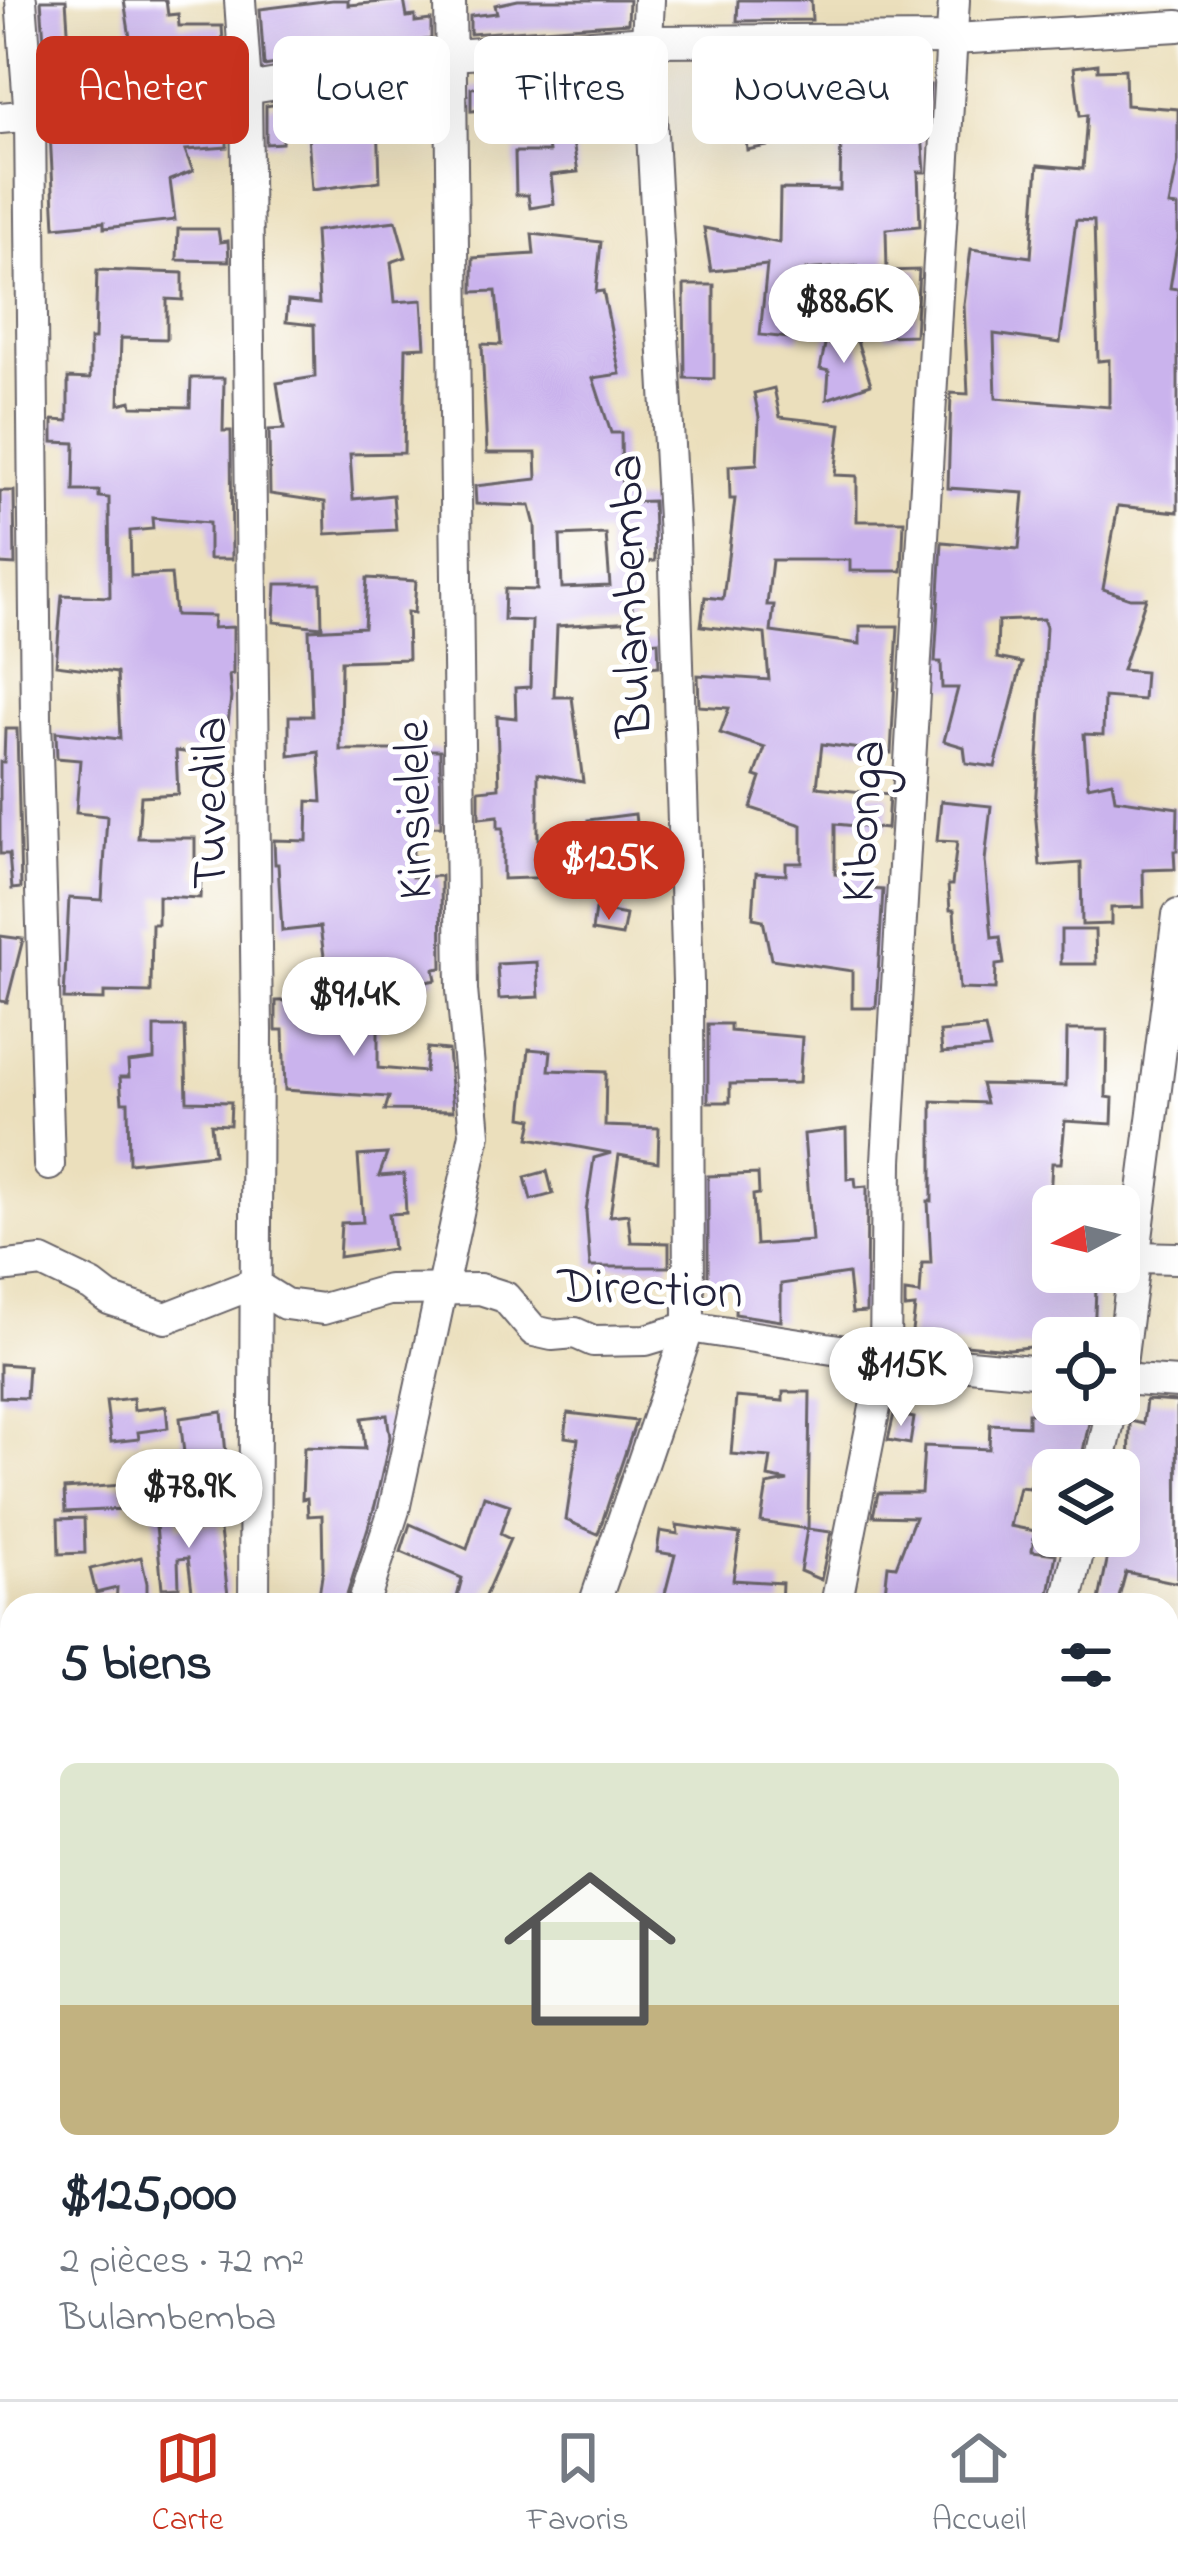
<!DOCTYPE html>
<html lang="fr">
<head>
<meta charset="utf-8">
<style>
	body { margin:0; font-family:"Indie Flower",sans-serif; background:#f6f6f7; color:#1f2937; height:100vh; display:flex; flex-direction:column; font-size:45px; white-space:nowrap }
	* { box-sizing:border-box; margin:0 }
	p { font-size:39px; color:#747a83 }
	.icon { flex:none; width:66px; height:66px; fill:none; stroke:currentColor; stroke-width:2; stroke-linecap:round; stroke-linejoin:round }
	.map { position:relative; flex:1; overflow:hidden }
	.panel { position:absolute; left:0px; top:1593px; width:1179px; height:807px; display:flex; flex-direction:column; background:#fff; border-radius:36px 36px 0 0; box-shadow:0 12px 48px #0002 }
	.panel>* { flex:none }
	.hud { position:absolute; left:36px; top:36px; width:1107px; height:108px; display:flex; gap:24px }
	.needle { width:78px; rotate:263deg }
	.controls { position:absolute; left:1032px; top:1185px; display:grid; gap:24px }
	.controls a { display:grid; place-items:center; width:108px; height:108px; border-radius:18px; background:#fff; box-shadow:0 12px 48px #0002; font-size:60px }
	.price { position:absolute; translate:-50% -102px; padding:0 27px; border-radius:42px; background:#fff; color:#222; font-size:39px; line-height:78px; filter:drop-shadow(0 3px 6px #0008) }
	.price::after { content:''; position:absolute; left:50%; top:72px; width:36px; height:27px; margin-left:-18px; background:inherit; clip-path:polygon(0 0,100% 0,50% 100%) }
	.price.selected { background:#c8321e; color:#fff }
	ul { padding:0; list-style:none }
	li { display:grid; align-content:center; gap:24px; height:636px; padding:0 60px }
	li+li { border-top:3px solid #e0e1e3 }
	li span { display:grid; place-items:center; height:372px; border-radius:18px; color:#555 }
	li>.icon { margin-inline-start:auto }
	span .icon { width:216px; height:216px; fill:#fffc; stroke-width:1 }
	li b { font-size:51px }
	h2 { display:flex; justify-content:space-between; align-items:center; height:144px; padding:0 60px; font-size:51px }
	.chip { padding:0 42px; border-radius:18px; background:#fff; box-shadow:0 12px 48px #0002; font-size:42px; line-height:108px }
	.chip.selected { background:#c8321e; color:#fff }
	.dock { display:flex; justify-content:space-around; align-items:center; height:168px; border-top:3px solid #e0e1e3; background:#fff; font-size:33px; color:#747a83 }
	.dock a { display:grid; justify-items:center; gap:6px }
	.dock .selected { color:#c8321e }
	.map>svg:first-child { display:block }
	.building { fill:#cab3ed; fill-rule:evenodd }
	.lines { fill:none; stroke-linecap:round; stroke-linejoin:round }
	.minor-casing { stroke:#686468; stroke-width:34 }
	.minor { stroke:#fff; stroke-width:30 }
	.labels { text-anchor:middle; stroke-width:10; stroke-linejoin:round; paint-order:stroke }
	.street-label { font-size:51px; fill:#22223b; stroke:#fff }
</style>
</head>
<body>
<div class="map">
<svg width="1178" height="2399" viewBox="0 0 1178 2399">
	<rect width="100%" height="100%" fill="#fff"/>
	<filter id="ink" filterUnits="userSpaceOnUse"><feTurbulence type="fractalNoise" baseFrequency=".00833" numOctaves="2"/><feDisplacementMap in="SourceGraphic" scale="24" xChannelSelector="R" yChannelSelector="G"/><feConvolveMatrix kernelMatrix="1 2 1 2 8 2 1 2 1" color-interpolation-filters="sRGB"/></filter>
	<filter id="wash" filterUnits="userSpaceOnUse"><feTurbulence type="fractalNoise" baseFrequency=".004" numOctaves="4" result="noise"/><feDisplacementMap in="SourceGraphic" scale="48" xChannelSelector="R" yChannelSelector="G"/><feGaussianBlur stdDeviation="2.7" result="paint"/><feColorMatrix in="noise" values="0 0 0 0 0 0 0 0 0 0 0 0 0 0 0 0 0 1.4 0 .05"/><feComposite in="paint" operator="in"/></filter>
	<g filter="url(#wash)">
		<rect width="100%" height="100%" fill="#ebdfbc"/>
		<g id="blocks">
			<!-- building -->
			<g class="building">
				<path d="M 41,0 L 66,0 L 70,59 L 132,50 L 124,0 L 166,0 L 168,15 L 178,14 L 179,26 L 222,26 L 225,73 L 147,86 L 48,94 Z"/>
				<path d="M 332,0 L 348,0 L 348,5 L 404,0 L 407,17 L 415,16 L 415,22 L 431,20 L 431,39 L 264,66 L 260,9 Z"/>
				<path d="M 518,0 L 629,0 L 628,23 L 470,34 L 470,16 L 497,13 L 495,5 Z"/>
				<path d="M 738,0 L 811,0 L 812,20 L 737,21 Z"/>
				<path d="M 629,62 L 631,106 L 588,108 L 591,140 L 573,142 L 578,172 L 551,175 L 554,204 L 530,208 L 528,195 L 516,195 L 515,152 L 549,152 L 543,105 L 471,111 L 471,88 L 522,83 L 521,70 Z"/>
				<path d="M 1098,64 L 1098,70 L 1125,69 L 1126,105 L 1178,109 L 1178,162 L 1169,206 L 1178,207 L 1178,239 L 1170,288 L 1178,289 L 1178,512 L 1118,506 L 1103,589 L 1130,598 L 1146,598 L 1122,670 L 1145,672 L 1143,700 L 1104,697 L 1103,735 L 1084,734 L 1088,786 L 1112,781 L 1115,799 L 1178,808 L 1177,851 L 1174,851 L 1175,869 L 1143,870 L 1144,907 L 1111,908 L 1111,924 L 1082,925 L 1081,863 L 1040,866 L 1035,809 L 1046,627 L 1043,619 L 998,621 L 997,658 L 1022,663 L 995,767 L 966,763 L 964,747 L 944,741 L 958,688 L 942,688 L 941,662 L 935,662 L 942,542 L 1019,549 L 1024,493 L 948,488 L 951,393 L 968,394 L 964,304 L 971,249 L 1031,257 L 1038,165 L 1083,169 L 1087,115 L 1080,116 L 1074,67 ZM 1076,220 L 1094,221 L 1098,361 L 1109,360 L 1109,407 L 996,398 L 994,334 L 1060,343 Z"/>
				<path d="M 750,68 L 751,82 L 769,83 L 767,146 L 747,150 L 745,128 L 739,128 L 739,93 L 727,94 L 724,71 Z"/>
				<path d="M 431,78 L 432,115 L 378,118 L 380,181 L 312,190 L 307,121 L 284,121 L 282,143 L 266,144 L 266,106 Z"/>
				<path d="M 829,80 L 903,80 L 930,85 L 926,134 L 922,134 L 925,172 L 918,172 L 920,226 L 886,229 L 887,271 L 919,270 L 915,335 L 886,336 L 885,285 L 858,286 L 857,266 L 806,270 L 799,339 L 760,335 L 767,265 L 711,271 L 704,228 L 779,243 L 780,189 L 840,190 L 841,131 L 829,134 Z"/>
				<path d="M 227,112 L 227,147 L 185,150 L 193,171 L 170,180 L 175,220 L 104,228 L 104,222 L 55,227 L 50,133 L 151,124 Z"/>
				<path d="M 396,221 L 406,257 L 391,262 L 395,302 L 422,300 L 425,347 L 406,348 L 404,453 L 350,454 L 353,499 L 393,495 L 396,530 L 326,534 L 325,502 L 270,494 L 269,430 L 284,429 L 277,383 L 315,377 L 314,325 L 286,322 L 288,301 L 319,304 L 315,231 Z"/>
				<path d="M 178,229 L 218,229 L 220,242 L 228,241 L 229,261 L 177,260 Z"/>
				<path d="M 532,234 L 601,242 L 596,292 L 603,291 L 620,374 L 593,378 L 611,433 L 621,433 L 622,502 L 653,501 L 655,561 L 629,564 L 633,621 L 557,626 L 554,697 L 572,697 L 583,782 L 538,773 L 538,839 L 544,839 L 544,864 L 592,855 L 588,820 L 635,814 L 642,874 L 503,879 L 503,828 L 498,828 L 498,816 L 479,818 L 479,790 L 499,788 L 497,716 L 516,718 L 515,688 L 530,687 L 532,621 L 504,620 L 505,589 L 537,590 L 535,525 L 530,506 L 476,504 L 475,486 L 537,479 L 536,453 L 487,453 L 482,344 L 501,345 L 496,291 L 473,292 L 473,258 L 534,254 ZM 606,534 L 610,586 L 562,588 L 560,536 Z"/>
				<path d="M 97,270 L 183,273 L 183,300 L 167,299 L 167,339 L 121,338 L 119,404 L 131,401 L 132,406 L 190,407 L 191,378 L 224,378 L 223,431 L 231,431 L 232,559 L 209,559 L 209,523 L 152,518 L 153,529 L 130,531 L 131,576 L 171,574 L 175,615 L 214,616 L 213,628 L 233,627 L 233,674 L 229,675 L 231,698 L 224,757 L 176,751 L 178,794 L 141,796 L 138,838 L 195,838 L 195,876 L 201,877 L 200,898 L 158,896 L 158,924 L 152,924 L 151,993 L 104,992 L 104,1000 L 64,999 L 69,898 L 102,900 L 107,816 L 76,813 L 80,760 L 57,758 L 56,732 L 120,739 L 117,673 L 56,665 L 62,595 L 110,597 L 109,498 L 99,497 L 99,491 L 74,491 L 75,443 L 53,442 L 53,420 L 68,421 L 68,378 L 90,379 L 90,339 L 95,339 Z"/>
				<path d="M 684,285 L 714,285 L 714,379 L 685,378 Z"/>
				<path d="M 827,335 L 857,341 L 871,384 L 827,399 L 829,371 L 820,369 Z"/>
				<path d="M 774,388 L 780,417 L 841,424 L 835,475 L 857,476 L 857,521 L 904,521 L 902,571 L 850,571 L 850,560 L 772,560 L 767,605 L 774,605 L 771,632 L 860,644 L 860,626 L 898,626 L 891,753 L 822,744 L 817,787 L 889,795 L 887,829 L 835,824 L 835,874 L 870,876 L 869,889 L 883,890 L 876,1008 L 852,1008 L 852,971 L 771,959 L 763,920 L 753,918 L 756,873 L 786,875 L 786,863 L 802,863 L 802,825 L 751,808 L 761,778 L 755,776 L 765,748 L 720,733 L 729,708 L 699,706 L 698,675 L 769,680 L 765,634 L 701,626 L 705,597 L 723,599 L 735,499 L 730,499 L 729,466 L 757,464 L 759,417 L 754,393 Z"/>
				<path d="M 0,491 L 14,491 L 15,565 L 0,564 Z"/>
				<path d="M 367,578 L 416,581 L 414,613 L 407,612 L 408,659 L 341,661 L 340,750 L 440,750 L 441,826 L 414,827 L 412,877 L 441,876 L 442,968 L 434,969 L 436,980 L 379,991 L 376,963 L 326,971 L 320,927 L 282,931 L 278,864 L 275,864 L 274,840 L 307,841 L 308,801 L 322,802 L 319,752 L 289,756 L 289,716 L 312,716 L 309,630 L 364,627 Z"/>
				<path d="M 276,584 L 321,584 L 322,627 L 274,622 Z"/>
				<path d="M 658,641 L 659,666 L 635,668 L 633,643 Z"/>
				<path d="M 5,729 L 17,729 L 21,888 L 12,889 L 9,854 L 0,854 L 0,762 L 4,762 Z"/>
				<path d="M 941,801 L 991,806 L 985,861 L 992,938 L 1000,937 L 1004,964 L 996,965 L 995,990 L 959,989 L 954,910 L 950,910 L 948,885 L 952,885 L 957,842 L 937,841 Z"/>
				<path d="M 595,909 L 626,915 L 622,936 L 592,931 Z"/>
				<path d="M 1061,930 L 1095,930 L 1096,964 L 1061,964 Z"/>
				<path d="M 0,936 L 23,939 L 7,1002 L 0,1001 Z"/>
				<path d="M 537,962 L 539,997 L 499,999 L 497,964 Z"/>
				<path d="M 334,1000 L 331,1019 L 378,1003 L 378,1068 L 425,1072 L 427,1048 L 448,1050 L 453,1111 L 385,1110 L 389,1097 L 285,1090 L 283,1030 L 276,1030 L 276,1001 Z"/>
				<path d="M 708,1024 L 730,1024 L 730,1031 L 802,1037 L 799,1083 L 730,1084 L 730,1102 L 708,1102 Z"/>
				<path d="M 154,1027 L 185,1027 L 187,1101 L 231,1102 L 230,1125 L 211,1124 L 214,1154 L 129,1163 L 128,1102 L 122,1102 L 120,1077 L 129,1077 L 128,1062 L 154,1059 Z"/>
				<path d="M 985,1028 L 990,1049 L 942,1053 L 940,1032 Z"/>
				<path d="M 1067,1030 L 1107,1030 L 1106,1097 L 1113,1098 L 1112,1124 L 1065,1121 L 1061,1163 L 1052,1163 L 1047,1250 L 1053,1250 L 1053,1286 L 1096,1288 L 1094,1338 L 1053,1338 L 1053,1345 L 1009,1349 L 911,1340 L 915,1307 L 905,1308 L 905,1292 L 920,1294 L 922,1263 L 931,1263 L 928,1201 L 932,1201 L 932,1101 L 986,1103 L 981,1084 L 1066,1086 Z"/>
				<path d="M 529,1049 L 551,1051 L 549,1070 L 606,1072 L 605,1126 L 659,1128 L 658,1162 L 619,1155 L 610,1216 L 628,1214 L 631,1242 L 669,1243 L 669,1267 L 590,1267 L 586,1211 L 594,1158 L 611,1153 L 529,1138 L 533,1119 L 522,1117 Z"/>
				<path d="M 846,1129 L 847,1179 L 855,1178 L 856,1187 L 867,1186 L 866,1312 L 852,1313 L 848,1274 L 781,1284 L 781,1321 L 735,1314 L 736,1285 L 708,1286 L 708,1176 L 758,1174 L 759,1194 L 753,1195 L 756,1245 L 812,1241 L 804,1134 Z"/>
				<path d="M 387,1154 L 379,1176 L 404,1174 L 406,1213 L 389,1214 L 393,1249 L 339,1257 L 341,1223 L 363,1222 L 358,1156 Z"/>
				<path d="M 547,1171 L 553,1194 L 531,1200 L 525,1177 Z"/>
				<path d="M 0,1364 L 28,1366 L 26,1398 L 0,1397 Z"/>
				<path d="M 783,1392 L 810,1392 L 808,1529 L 761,1522 L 767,1485 L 788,1481 L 768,1477 L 771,1457 L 731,1454 L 736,1397 L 783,1401 Z"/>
				<path d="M 133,1398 L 134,1410 L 166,1406 L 168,1428 L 138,1432 L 139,1439 L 111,1442 L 106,1401 Z"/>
				<path d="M 1146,1400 L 1177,1402 L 1178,1583 L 1126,1572 L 1117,1605 L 1098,1605 L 1112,1536 L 1119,1536 L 1119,1494 L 1129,1492 L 1130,1421 L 1143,1424 Z"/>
				<path d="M 1065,1404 L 1093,1404 L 1079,1470 L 1032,1465 L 1030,1488 L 1019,1487 L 1010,1526 L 1035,1531 L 1032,1551 L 1056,1554 L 1047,1605 L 884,1601 L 888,1565 L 896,1566 L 915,1517 L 873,1516 L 878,1493 L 921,1493 L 924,1446 L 989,1449 L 990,1424 L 1028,1426 L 1028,1413 L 1064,1412 Z"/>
				<path d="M 222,1412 L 228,1475 L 187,1479 L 180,1418 Z"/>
				<path d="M 568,1413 L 636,1421 L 598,1534 L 566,1520 L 578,1439 L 565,1437 Z"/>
				<path d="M 894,1414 L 914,1418 L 910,1444 L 888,1440 Z"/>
				<path d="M 387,1415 L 390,1437 L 375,1505 L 344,1605 L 318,1602 L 323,1569 L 322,1515 L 308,1516 L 307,1498 L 302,1499 L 304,1447 L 365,1449 L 362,1418 Z"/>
				<path d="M 123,1485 L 124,1509 L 65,1512 L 64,1489 Z"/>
				<path d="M 177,1493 L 178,1527 L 219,1523 L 228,1595 L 193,1599 L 188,1558 L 178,1559 L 179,1587 L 162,1588 L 153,1494 Z"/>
				<path d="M 484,1496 L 510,1505 L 500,1534 L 510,1539 L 481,1605 L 455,1605 L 462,1578 L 401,1552 L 410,1524 L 467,1549 Z"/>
				<path d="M 84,1518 L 85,1553 L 59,1554 L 58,1519 Z"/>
				<path d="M 677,1525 L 740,1534 L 733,1580 L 782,1583 L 781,1605 L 662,1605 L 675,1555 L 657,1552 L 660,1531 L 678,1534 Z"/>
				<path d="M 807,1529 L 831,1532 L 821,1580 L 800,1571 Z"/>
				<path d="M 141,1557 L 147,1583 L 147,1605 L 116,1605 L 117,1588 L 96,1593 L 90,1569 Z"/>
			</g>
		</g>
	</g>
	<g filter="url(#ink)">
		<use href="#blocks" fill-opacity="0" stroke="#686468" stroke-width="3"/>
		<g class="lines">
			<!-- minor casing -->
			<g class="minor-casing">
				<g id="minor">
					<path d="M 21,0 L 30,117 L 36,718 L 49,1165"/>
					<path d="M 240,0 L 246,87 L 257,1032 L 254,1605"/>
					<path d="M 0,118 L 149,105 L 453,55 L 647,41 L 954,39 L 1178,26"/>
					<path d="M 1135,1257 L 1178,1258"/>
					<path d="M 0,1267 L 42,1262 L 92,1286 L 109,1299 L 166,1318 L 253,1284 L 285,1304 L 323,1309 L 389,1290 L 480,1289 L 505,1297 L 534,1331 L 552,1335 L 575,1333 L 593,1341 L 646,1340 L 689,1327 L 885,1357 L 1053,1373"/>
					<path d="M 1119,1379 L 1178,1383"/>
					<path d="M 1119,1380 L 1178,915"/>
					<path d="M 1098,1470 L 1113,1404"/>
					<path d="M 363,1605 L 394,1510 L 475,1134 L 462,990 L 450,0"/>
					<path d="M 594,1605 L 689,1327 L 688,982 L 674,537 L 647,41 L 649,0"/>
					<path d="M 836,1605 L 885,1357 L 887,1161 L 954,0"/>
					<path d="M 1066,1605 L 1082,1536"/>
					<path d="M 1167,2179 L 1178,2180"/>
					<path d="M 1167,2331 L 1178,2282"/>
					<path d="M 74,2399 L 75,2388"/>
					<path d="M 360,2399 L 363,2388"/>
					<path d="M 627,2399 L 630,2388"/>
					<path d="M 871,2399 L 875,2388"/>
					<path d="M 1152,2399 L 1154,2388"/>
				</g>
			</g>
			<!-- minor -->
			<use href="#minor" class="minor"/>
		</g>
	</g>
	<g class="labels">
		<!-- street labels -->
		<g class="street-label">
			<text transform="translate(627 596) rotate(-92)" y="18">Bulambemba</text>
			<text transform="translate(207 803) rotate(-90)" y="18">Tuvedila</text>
			<text transform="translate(411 810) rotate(-91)" y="18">Kinsielele</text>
			<text transform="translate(860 821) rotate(-86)" y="18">Kibonga</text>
			<text transform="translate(650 1286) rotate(2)" y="18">Direction</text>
		</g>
	</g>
</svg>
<div class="controls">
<a><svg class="needle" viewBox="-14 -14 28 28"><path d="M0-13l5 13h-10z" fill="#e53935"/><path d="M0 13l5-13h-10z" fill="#747a83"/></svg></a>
<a><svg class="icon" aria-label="locate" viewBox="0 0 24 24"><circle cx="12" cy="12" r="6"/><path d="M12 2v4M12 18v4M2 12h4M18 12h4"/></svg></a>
<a><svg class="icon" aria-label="layers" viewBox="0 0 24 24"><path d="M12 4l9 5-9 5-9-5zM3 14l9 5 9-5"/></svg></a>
</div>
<b class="price" style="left:844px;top:366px">$88.6K</b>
<b class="price selected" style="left:609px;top:923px">$125K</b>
<b class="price" style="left:354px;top:1059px">$91.4K</b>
<b class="price" style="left:901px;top:1429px">$115K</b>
<b class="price" style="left:189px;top:1551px">$78.9K</b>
<div class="hud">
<a class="chip selected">Acheter</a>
<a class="chip">Louer</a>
<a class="chip">Filtres</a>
<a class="chip">Nouveau</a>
</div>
<section class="panel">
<h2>5 biens<svg class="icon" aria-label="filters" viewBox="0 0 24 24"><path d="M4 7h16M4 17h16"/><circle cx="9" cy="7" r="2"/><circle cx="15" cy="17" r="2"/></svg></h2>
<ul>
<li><span style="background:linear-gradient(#dfe7d0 65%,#c2b280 0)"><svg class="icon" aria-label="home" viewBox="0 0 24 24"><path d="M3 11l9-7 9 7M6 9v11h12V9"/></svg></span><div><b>$125,000</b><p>2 pièces · 72 m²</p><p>Bulambemba</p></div></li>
</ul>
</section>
</div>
<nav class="dock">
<a class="selected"><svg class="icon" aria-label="map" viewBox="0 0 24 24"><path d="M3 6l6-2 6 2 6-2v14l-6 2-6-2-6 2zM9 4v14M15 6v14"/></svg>Carte</a>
<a><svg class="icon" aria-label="saved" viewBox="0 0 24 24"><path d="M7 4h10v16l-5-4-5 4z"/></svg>Favoris</a>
<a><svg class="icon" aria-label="home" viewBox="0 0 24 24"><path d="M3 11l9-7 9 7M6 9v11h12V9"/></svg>Accueil</a>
</nav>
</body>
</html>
